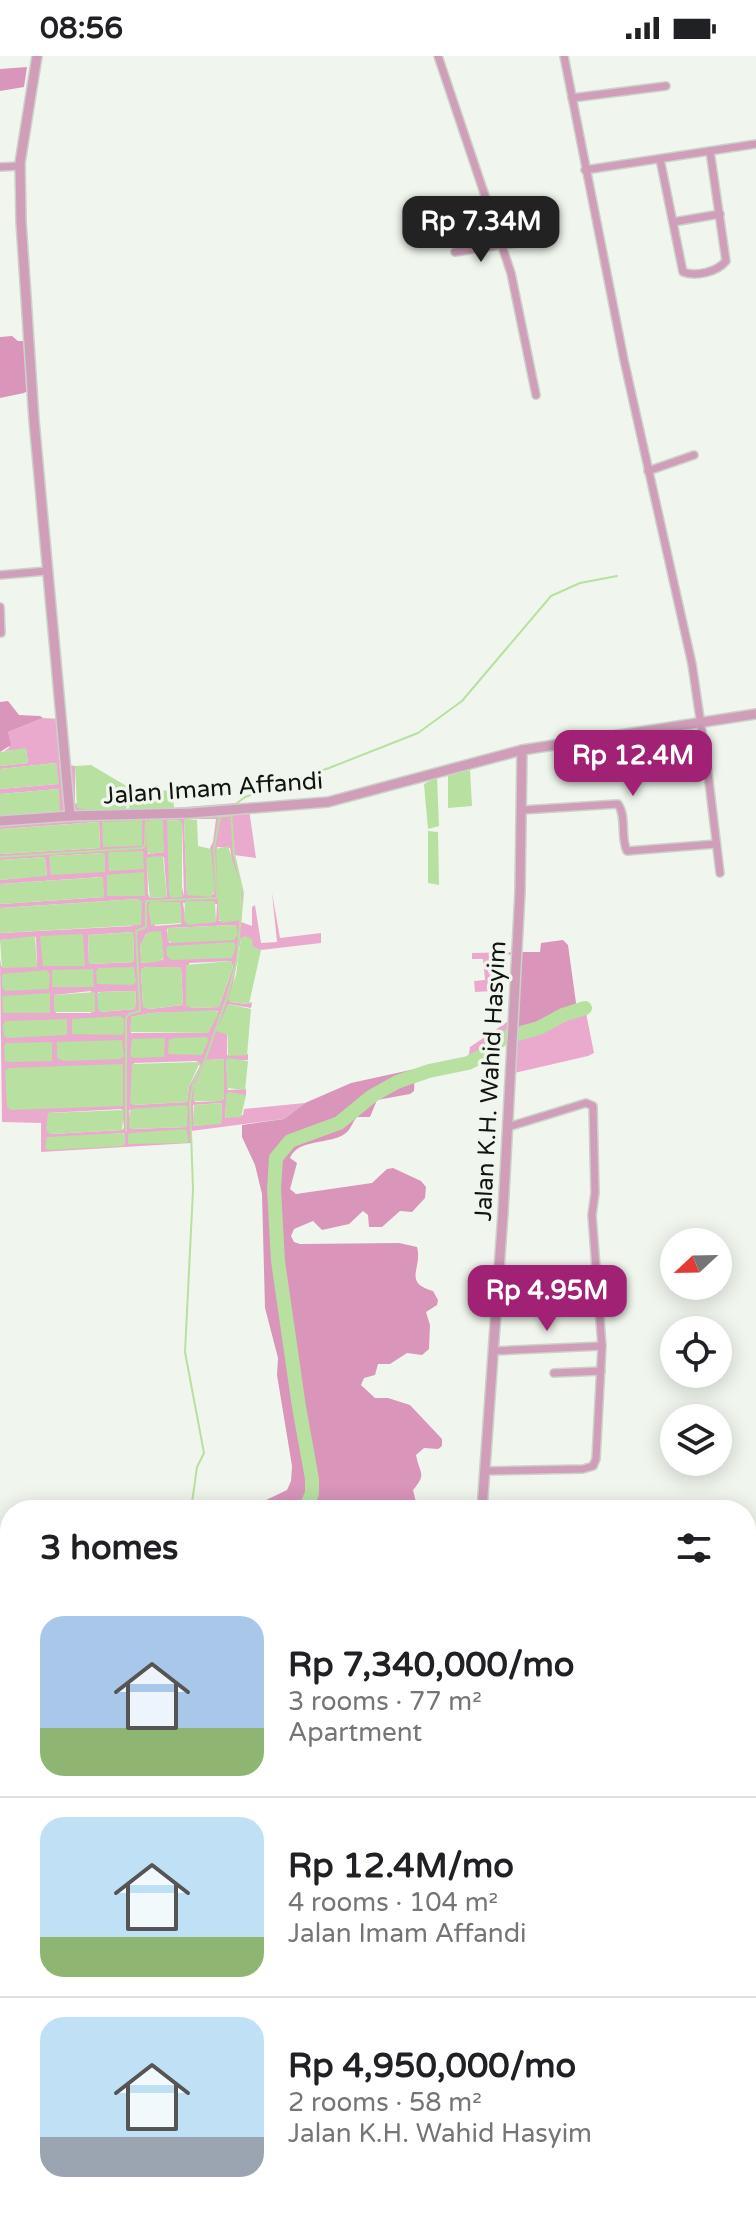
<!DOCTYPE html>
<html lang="en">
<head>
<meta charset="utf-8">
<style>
	body { margin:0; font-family:"Varela Round",sans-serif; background:#f2f2f2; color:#202124; height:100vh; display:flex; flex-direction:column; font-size:30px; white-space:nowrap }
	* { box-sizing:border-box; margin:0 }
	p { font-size:26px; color:#757577 }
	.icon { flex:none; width:44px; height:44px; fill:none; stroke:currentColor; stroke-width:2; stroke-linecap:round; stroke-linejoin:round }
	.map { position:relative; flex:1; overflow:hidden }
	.sheet { position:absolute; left:0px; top:1444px; width:756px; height:714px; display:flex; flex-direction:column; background:#fff; border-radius:32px 32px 0 0; box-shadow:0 4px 20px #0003 }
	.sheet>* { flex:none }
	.needle { width:52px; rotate:248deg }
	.fabs { position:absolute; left:660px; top:1172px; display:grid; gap:16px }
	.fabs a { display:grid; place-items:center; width:72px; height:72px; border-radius:50%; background:#fff; box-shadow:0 4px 20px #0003; font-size:40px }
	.price { position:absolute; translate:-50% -68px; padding:0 18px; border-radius:16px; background:#a12275; color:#fff; font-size:26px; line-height:52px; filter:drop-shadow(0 2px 4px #0008) }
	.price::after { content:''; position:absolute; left:50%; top:48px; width:24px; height:18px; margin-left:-12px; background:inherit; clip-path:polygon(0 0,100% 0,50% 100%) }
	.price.active { background:#222; color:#fff }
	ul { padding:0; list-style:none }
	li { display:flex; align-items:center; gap:24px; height:200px; padding:0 40px }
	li+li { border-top:2px solid #e0e0e0 }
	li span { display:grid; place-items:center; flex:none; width:224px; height:160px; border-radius:24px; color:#555 }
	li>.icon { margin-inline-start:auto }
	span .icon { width:96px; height:96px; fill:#fffc; stroke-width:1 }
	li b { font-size:34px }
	h2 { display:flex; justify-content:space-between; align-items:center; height:96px; padding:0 40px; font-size:34px }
	.status { display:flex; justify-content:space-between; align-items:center; height:56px; padding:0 40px; background:#fff; direction:ltr }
	.status svg { height:22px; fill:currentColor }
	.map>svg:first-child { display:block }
	.green { fill:#eaaacd; fill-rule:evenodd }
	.forest { fill:#d995ba }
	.water { fill:#b7e0a1 }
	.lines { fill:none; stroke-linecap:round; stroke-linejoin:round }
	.stream { stroke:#b7e0a1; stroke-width:2 }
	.river { stroke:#b7e0a1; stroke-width:14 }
	.minor-casing { stroke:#ccd2ca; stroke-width:10 }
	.tertiary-casing { stroke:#ccd2ca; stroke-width:12 }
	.primary-casing { stroke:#ccd2ca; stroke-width:14 }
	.minor { stroke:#d09eb9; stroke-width:7 }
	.tertiary { stroke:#d09eb9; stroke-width:9 }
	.primary { stroke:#ab5387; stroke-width:11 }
	.labels { text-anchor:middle; stroke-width:7; stroke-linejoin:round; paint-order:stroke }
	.street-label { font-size:24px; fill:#121411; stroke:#f0f6ed }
</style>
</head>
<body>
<div class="status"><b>08:56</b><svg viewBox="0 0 49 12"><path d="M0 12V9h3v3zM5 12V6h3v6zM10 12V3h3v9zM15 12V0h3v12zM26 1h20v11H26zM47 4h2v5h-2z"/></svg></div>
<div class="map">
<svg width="756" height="2157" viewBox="0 0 756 2157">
	<rect width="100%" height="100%" fill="#f0f6ed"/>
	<!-- green -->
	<g class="green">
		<path d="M 43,662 L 61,663 L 70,709 L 75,710 L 75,747 L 93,755 L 134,755 L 236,747 L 232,755 L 249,753 L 256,802 L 234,799 L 243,837 L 241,866 L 252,870 L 252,851 L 255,849 L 261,887 L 277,886 L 272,837 L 280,882 L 321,877 L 321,887 L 261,894 L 252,891 L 252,885 L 241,882 L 230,946 L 247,948 L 252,946 L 251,952 L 228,948 L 227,999 L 248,998 L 248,1004 L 226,1004 L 228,1034 L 246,1033 L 246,1039 L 225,1055 L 225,1062 L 243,1059 L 244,1053 L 305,1047 L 284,1063 L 191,1075 L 191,1087 L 41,1096 L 41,1067 L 2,1066 L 0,902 L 1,910 L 37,910 L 36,881 L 0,884 L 0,877 L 132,870 L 138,843 L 0,852 L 0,848 L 104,841 L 102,821 L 0,828 L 0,824 L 47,819 L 45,801 L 0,804 L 0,798 L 100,792 L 99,766 L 0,773 L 0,762 L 59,733 L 0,738 L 0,733 L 58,728 L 56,707 L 0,713 L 0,710 L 28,707 L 26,693 L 4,695 L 9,692 L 8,676 ZM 161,763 L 164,796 L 148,798 L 147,766 ZM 187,763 L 216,763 L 213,786 L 210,792 L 214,838 L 187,839 L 184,765 ZM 167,764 L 182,765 L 184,840 ZM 217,791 L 230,792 L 232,805 L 241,832 L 240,864 L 219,865 ZM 105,797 L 51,819 L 50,800 ZM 164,801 L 167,841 L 150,842 L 148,838 L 147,802 ZM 150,846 L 180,846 L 181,868 L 155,870 ZM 183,847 L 217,848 L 216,866 L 186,867 ZM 236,869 L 169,887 L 167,874 L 168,872 ZM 133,876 L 134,906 L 89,908 L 88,879 ZM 146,878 L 164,902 L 162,904 L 142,907 L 140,891 ZM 231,905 L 233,911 L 219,951 L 191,952 L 189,907 ZM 181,911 L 183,949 L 149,953 L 143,950 L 141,914 L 145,911 ZM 91,935 L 91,957 L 56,957 L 54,939 ZM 136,935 L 135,953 L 100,956 L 98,936 ZM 218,955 L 208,977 L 131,977 L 131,961 L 151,957 ZM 224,1003 L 224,1042 L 220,1045 L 195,1046 L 194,1031 L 207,1004 ZM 197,1005 L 200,1010 L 189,1031 L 187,1046 L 133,1049 L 134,1007 ZM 222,1047 L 221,1067 L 194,1070 L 193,1049 ZM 122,1053 L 124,1072 L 122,1074 L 50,1078 L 48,1057 ZM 129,1054 L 187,1071 L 131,1073 ZM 122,1077 L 125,1078 L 124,1090 L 45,1083 Z"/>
		<path d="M 517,896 L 517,898 L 489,900 L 492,935 L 475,936 L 474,925 L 485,924 L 483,903 L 472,903 L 472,897 Z"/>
		<path d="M 585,952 L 594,997 L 588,1000 L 510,1018 L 512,979 C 495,985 485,1000 468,1007 L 464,1005 L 469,998 L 470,991 L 513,962 L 513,978 L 539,972 L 563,959 Z"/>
	</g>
	<!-- forest -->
	<g class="forest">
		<path d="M 27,11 L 24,31 L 0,35 L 0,13 Z"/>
		<path d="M 12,280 L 18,285 L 28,285 L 31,333 L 24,337 L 0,342 L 0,281 Z"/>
		<path d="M 8,645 L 19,659 L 40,660 L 43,662 L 8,676 L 11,689 L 0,696 L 0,646 Z"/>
		<path d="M 563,884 L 568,889 L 577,954 L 539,972 L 512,978 L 517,896 L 540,896 L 541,887 Z"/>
		<path d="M 415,1013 L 414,1035 L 410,1038 L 377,1044 L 370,1061 L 357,1061 C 353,1065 351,1073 346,1077 C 331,1089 298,1082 290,1102 L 297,1107 L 290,1133 L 296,1138 L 372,1127 L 387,1113 L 393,1112 L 421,1125 L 426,1131 L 425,1142 L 412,1156 L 400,1155 L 382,1171 L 369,1171 L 368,1159 L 363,1155 L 349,1168 L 322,1174 L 313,1165 L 294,1173 L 291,1180 L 294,1186 L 300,1188 L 399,1187 L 417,1191 C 423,1212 402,1226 433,1235 L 438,1244 L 437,1249 L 426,1256 L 430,1269 L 429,1293 L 422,1299 L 407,1297 L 390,1308 L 378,1308 L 375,1319 L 364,1322 L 361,1329 L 375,1342 L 388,1342 L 410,1349 L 442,1383 L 442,1390 L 438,1393 L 424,1392 L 416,1399 C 420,1419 427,1417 413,1434 L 418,1454 L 259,1454 L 264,1445 L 287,1434 L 291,1425 L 292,1410 L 277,1319 L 278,1302 L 265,1252 L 262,1138 L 255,1109 L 242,1081 L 242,1069 L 284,1063 L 305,1047 L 351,1027 Z"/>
		<path d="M 0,1538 L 10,1557 L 10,1730 L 0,1732 Z"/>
		<path d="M 298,2148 L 368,2148 L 373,2157 L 284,2157 Z"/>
		<path d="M 572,2148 L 639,2148 L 640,2157 L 573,2157 Z"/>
	</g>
	<!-- water -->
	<g class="water">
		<path d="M 26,692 L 28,707 L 0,710 L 0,696 Z"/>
		<path d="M 56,707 L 59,728 L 0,733 L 0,713 Z"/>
		<path d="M 91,709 L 128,731 L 126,755 L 93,755 L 77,752 L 75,710 Z"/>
		<path d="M 470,714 L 472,750 L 448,752 L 448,719 Z"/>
		<path d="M 437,721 L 439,770 L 428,773 L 424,728 Z"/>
		<path d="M 131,732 L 173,735 L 174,753 L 129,755 Z"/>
		<path d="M 59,733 L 60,758 L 0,762 L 0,738 Z"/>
		<path d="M 187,763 L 197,764 L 198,790 L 211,793 L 215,834 L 211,841 L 187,839 L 184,765 Z"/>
		<path d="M 142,764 L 142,790 L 103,791 L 102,766 Z"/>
		<path d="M 150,764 L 161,763 L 163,766 L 164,796 L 150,798 L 147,795 L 146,766 Z"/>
		<path d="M 167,764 L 182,765 L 182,841 L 172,842 L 169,838 Z"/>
		<path d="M 99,766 L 100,792 L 0,798 L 0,773 Z"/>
		<path d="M 428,775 L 438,776 L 439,829 L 428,827 Z"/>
		<path d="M 228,790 L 241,831 L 240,864 L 222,867 L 219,863 L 216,793 Z"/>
		<path d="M 143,795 L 144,813 L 109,815 L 108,796 Z"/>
		<path d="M 105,797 L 105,816 L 51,819 L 49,800 Z"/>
		<path d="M 163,800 L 167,841 L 150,842 L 146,804 L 148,801 Z"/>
		<path d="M 45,801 L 47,820 L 0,824 L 0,804 Z"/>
		<path d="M 144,816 L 145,840 L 107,840 L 107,819 Z"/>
		<path d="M 103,821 L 104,841 L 0,848 L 0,828 Z"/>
		<path d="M 138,843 L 142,845 L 141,869 L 0,877 L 0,852 Z"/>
		<path d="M 185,845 L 215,845 L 216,866 L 188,869 L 184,864 Z"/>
		<path d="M 150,846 L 180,846 L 182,867 L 151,869 L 148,850 Z"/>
		<path d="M 236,869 L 238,878 L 234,884 L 172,887 L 167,884 L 168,872 Z"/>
		<path d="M 161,875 L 164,902 L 157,906 L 141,907 L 140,888 L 148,876 Z"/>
		<path d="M 133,876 L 134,906 L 89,908 L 88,879 Z"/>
		<path d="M 83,878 L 85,910 L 43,910 L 40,880 Z"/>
		<path d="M 35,880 L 37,911 L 2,912 L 0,884 Z"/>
		<path d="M 245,880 L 252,883 L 253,891 L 261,894 L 249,948 L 230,946 L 228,943 L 236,919 L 241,882 Z"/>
		<path d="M 234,886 L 236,890 L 232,902 L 171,904 L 167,900 L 166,892 L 169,890 Z"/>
		<path d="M 231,905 L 233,911 L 219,951 L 191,952 L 186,949 L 186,909 Z"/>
		<path d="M 134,911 L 136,926 L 133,929 L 97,928 L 96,915 L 99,912 Z"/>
		<path d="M 145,911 L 181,911 L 183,949 L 149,953 L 143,950 L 141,914 Z"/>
		<path d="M 93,913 L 94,931 L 52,931 L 52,914 Z"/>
		<path d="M 46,914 L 50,918 L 49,933 L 5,935 L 2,931 L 2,918 Z"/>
		<path d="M 136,935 L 135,953 L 100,956 L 98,953 L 97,938 L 100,936 Z"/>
		<path d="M 95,936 L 95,956 L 54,956 L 54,939 Z"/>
		<path d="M 50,937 L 50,957 L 3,957 L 2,940 Z"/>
		<path d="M 228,948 L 251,953 L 247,999 L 228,1000 L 228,979 L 216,975 Z"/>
		<path d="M 216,954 L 218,959 L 208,977 L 130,976 L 131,961 L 151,957 Z"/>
		<path d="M 120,960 L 124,963 L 124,977 L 121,979 L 72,978 L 72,963 Z"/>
		<path d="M 67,963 L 67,979 L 8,982 L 4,980 L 3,968 L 6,965 Z"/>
		<path d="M 207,981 L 208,985 L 202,999 L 168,998 L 169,984 L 173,982 Z"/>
		<path d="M 165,982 L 164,1001 L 134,1002 L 130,1000 L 132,983 Z"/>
		<path d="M 122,984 L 124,1001 L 120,1003 L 64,1005 L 57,1002 L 57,986 Z"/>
		<path d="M 52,986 L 52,1005 L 5,1006 L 4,990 L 6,987 Z"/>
		<path d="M 229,1002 L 248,1005 L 245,1034 L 227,1032 L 226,1004 Z"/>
		<path d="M 224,1003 L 224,1042 L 220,1045 L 193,1045 L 194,1031 L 207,1004 Z"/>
		<path d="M 200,1006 L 189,1031 L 187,1046 L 133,1049 L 130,1047 L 132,1008 Z"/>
		<path d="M 123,1008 L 123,1050 L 10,1054 L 7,1050 L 5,1014 L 9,1012 Z"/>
		<path d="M 229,1036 L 246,1039 L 241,1061 L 225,1062 L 226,1038 Z"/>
		<path d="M 222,1047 L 221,1068 L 193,1070 L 194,1049 Z"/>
		<path d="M 185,1049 L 188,1051 L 187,1071 L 131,1073 L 129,1071 L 130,1053 Z"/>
		<path d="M 124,1054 L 122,1074 L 50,1078 L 46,1074 L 48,1057 Z"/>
		<path d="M 186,1073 L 189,1085 L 186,1087 L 128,1088 L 128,1078 L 131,1077 Z"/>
		<path d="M 122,1077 L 125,1078 L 124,1090 L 49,1094 L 45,1092 L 47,1081 Z"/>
	</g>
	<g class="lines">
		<!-- stream -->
		<g class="stream">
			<path d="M 236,748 L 245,741 L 329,712 L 418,677 L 462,645 L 551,540 L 580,527 L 617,520"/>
			<path d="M 196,761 L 229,760"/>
			<path d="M 0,801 L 142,792 L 145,790 L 146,763"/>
			<path d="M 126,1075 L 126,962 L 129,958 L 140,955 L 136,875 L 146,871 L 146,845 L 217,842 L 214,793 L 220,760"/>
			<path d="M 191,1454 L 197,1411 L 204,1397 L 185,1296 L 193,1134 L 190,1046 L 193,1028 L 205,1004 L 227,941 L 237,904 L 243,837 L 234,798 L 231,757"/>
		</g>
		<!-- river -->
		<g class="river">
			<path d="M 305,1454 L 312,1437 L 312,1423 L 299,1351 L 278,1205 L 274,1133 L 276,1102 L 290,1085 L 339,1067 L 372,1040 L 397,1026 L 429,1015 L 468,1007 L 484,999 L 503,982 L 539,972 L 563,959 L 585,952"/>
			<path d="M 342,2157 L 346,2148"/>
		</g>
		<!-- minor casing -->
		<g class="minor-casing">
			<g id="minor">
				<path d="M 438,0 L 511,217 L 536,339"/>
				<path d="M 564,0 L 624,304 L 692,608 L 708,717 L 720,817"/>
				<path d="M 572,42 L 666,30"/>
				<path d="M 660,103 L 683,216 C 696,221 717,216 726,205 L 710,95"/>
				<path d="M 0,111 L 20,110"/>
				<path d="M 585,114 L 756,88"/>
				<path d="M 673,166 L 720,158"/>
				<path d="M 455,196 L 522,186"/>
				<path d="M 648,415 L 694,399"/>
				<path d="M 0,519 L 47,515"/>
				<path d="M 0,551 L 1,577"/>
				<path d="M 522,754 L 618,748 C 627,761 620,781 627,795 L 716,788"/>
				<path d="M 493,1295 L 602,1290"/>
				<path d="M 554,1317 L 601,1315"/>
				<path d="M 485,1415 L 583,1413 L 593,1410 L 596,1403 L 602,1290 L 592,1159 L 595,1137 L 593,1050 L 586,1047 L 508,1071"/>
				<path d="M 0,1774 L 10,1772"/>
				<path d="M 750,2079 L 751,2102"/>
				<path d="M 51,2148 L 51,2157"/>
				<path d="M 495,2148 L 542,2154"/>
				<path d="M 639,2148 L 640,2157"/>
				<path d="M 162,2157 L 162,2148"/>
			</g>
		</g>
		<!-- tertiary casing -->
		<g class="tertiary-casing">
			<g id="tertiary">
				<path d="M 37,0 L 20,107 L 21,165 L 34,364 L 70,760"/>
				<path d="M 0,765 L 70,760 L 191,757 L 328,746 L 522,694 L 756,658"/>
				<path d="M 482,1454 L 503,1157 L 520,836 L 522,694"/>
			</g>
		</g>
		<!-- primary casing -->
		<g class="primary-casing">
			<g id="primary">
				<path d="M 746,1741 L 756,1738"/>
				<path d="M 0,1981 L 10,1978"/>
				<path d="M 444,2157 L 444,2148"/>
			</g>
		</g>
		<!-- minor -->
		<use href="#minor" class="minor"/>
		<!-- tertiary -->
		<use href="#tertiary" class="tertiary"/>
		<!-- primary -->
		<use href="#primary" class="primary"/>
	</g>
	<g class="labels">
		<!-- street labels -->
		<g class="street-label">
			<text transform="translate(213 732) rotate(-4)" y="8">Jalan Imam Affandi</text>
			<text transform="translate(490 1025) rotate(-87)" y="8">Jalan K.H. Wahid Hasyim</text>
		</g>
	</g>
</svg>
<div class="fabs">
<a><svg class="needle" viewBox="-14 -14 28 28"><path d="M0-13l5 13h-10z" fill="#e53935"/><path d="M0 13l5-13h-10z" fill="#757577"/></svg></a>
<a><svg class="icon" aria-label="locate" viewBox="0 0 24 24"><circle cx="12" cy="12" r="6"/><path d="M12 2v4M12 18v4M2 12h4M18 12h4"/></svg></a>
<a><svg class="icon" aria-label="layers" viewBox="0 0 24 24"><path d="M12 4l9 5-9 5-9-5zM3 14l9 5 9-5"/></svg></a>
</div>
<b class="price active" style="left:481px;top:208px">Rp 7.34M</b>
<b class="price" style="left:633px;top:742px">Rp 12.4M</b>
<b class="price" style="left:547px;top:1277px">Rp 4.95M</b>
<section class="sheet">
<h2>3 homes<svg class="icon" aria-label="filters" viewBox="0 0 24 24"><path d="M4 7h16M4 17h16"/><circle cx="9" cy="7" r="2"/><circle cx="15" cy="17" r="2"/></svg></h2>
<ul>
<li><span style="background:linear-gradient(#a9c7e8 70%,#8fb573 0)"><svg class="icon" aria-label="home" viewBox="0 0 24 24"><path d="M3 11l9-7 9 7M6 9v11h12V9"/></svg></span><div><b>Rp 7,340,000/mo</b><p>3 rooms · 77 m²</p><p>Apartment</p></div></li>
<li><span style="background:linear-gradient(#bfe0f5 75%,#8fb573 0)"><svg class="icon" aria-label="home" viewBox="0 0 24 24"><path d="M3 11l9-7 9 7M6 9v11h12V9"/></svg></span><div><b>Rp 12.4M/mo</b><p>4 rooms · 104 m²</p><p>Jalan Imam Affandi</p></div></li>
<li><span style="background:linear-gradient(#bfe0f5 75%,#9aa5b1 0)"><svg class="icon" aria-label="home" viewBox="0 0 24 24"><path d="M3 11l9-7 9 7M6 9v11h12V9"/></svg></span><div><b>Rp 4,950,000/mo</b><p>2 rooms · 58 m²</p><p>Jalan K.H. Wahid Hasyim</p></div></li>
</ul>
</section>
</div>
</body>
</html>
